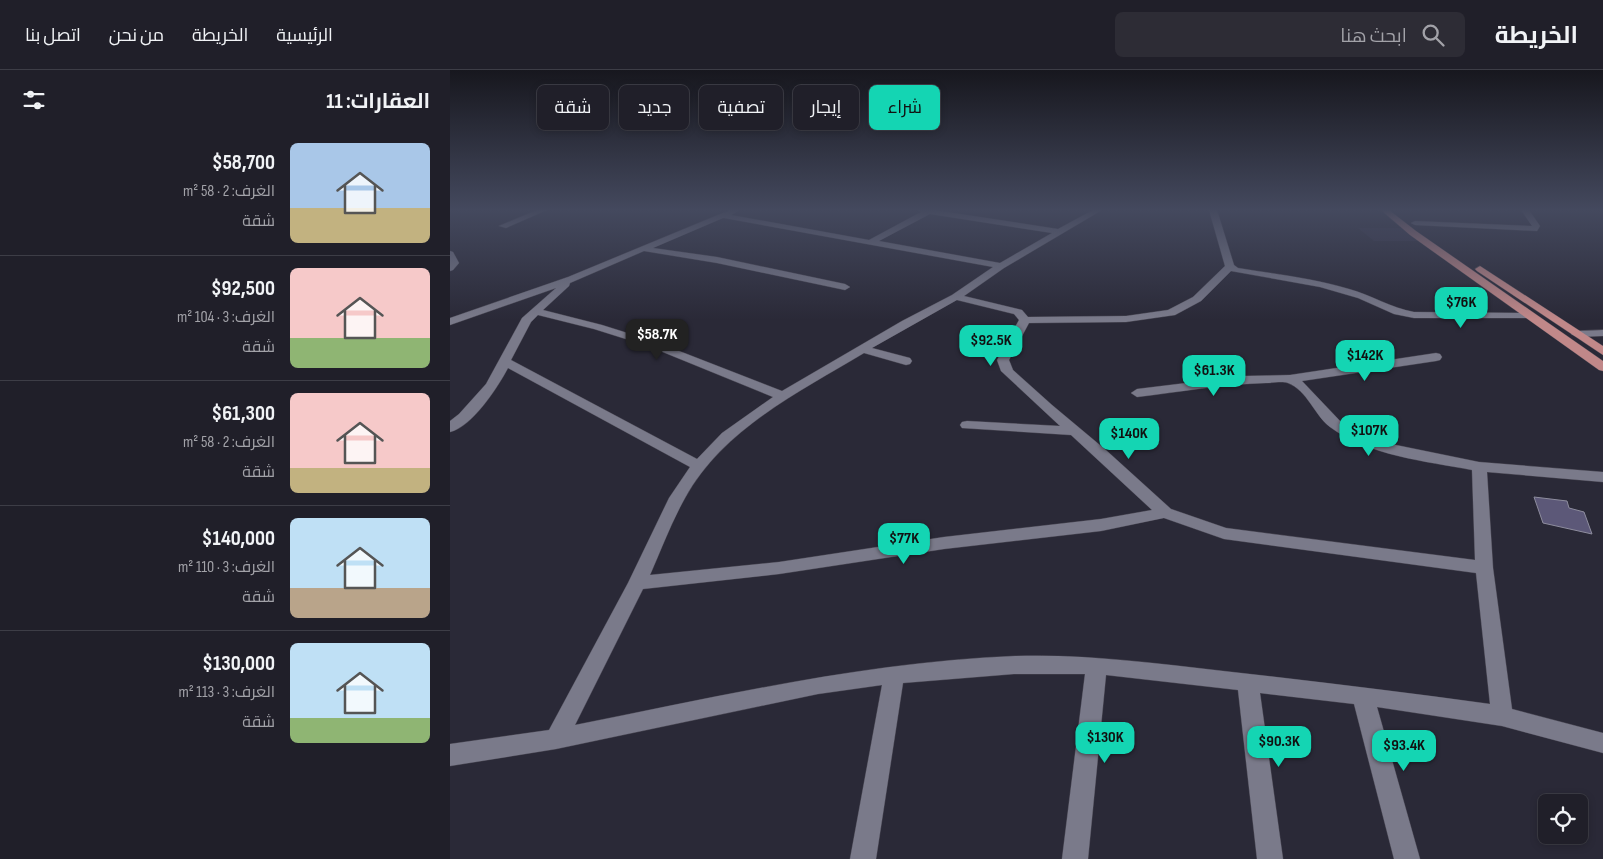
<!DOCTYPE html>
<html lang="ar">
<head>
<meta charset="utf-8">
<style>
	body { margin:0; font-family:"Sofia Sans Condensed",Cairo,sans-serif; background:#2d2c35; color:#f1f3f6; direction:rtl; height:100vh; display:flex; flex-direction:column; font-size:19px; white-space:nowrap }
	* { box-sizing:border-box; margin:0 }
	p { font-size:16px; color:#a2a2a8 }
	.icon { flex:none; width:28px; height:28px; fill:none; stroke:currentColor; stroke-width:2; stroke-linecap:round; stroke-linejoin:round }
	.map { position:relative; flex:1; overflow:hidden; direction:ltr }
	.side { display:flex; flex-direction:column; background:#201f29; width:450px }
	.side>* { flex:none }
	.banner { position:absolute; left:15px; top:15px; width:475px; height:45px; direction:rtl; display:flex; gap:10px }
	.buttons { position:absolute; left:1088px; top:724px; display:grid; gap:10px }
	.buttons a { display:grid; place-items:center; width:50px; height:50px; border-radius:8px; background:#201f29; box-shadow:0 2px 8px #0003,0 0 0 1px #3d3d46; font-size:25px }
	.price { position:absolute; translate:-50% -42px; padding:0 11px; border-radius:10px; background:#14d5b3; color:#111; font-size:16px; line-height:32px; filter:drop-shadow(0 1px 2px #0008) }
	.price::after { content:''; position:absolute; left:50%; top:30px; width:15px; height:11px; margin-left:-8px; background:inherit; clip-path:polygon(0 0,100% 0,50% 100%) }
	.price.active { background:#222; color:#fff }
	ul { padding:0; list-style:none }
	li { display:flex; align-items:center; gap:15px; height:125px; padding:0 20px }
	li+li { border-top:1px solid #3d3d46 }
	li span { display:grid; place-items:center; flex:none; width:140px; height:100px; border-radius:8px; color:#555 }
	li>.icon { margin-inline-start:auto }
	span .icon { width:60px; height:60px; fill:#fffc; stroke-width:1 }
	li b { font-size:21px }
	h2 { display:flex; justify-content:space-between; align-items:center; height:60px; padding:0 20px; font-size:21px }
	.tag { padding:0 18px; border-radius:8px; background:#201f29; box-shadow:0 2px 8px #0003,0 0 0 1px #3d3d46; font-size:18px; line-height:45px }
	.tag.active { background:#14d5b3; color:#111 }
	header { display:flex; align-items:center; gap:30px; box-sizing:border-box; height:70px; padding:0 25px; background:#201f29; border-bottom:1px solid #3d3d46 }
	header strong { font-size:24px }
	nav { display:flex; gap:28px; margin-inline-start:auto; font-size:18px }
	.search { width:350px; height:45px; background:#2d2c35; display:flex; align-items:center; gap:12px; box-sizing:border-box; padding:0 18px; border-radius:8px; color:#a2a2a8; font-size:19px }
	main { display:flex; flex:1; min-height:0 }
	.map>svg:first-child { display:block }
	.built { fill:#333145 }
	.building { fill:#5c5878; stroke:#8e8d9e }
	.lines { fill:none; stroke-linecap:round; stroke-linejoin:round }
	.minor-casing { stroke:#484652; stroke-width:1 }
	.major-casing { stroke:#484652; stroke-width:1 }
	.minor { fill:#7a7a8a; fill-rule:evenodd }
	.major { fill:#c18889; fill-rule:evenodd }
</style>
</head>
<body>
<header>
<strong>الخريطة</strong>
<div class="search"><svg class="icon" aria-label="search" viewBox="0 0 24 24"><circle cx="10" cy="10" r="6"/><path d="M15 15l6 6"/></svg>ابحث هنا</div>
<nav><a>الرئيسية</a><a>الخريطة</a><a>من نحن</a><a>اتصل بنا</a></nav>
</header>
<main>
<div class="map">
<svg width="1153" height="789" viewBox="0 0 1153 789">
	<rect width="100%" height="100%" fill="#2a2937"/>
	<!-- built -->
	<path class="built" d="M 908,158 L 953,158 L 971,171 L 924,171 Z"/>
	<!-- building -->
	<path class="building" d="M 1084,427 L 1117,431 L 1119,438 L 1134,442 L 1142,464 L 1093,453 Z"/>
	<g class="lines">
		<!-- minor casing -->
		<g class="minor-casing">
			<g id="minor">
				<path d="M 87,140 L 97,140 L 56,158 L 49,156 Z"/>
				<path d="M 280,140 L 290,140 L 281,145 L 419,170 L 471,142 L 468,140 L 484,140 L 608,159 L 643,140 L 652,140 L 554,198 L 514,226 L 572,240 L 578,247 L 676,246 L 718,240 L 743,227 L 775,196 L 759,140 L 767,140 L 784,195 L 788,198 C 825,204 862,208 899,219 C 921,225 941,238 964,242 L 1081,243 L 1082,245 L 1077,248 L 964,248 L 944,244 L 908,228 L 870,217 L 781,201 L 751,231 L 725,245 L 676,252 L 579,253 L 559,290 L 563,300 L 602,335 L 657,381 L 721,439 L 776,458 L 1025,490 L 1022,400 C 975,391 920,386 880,357 C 865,346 857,320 838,313 C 832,311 822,313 816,313 C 773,314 730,322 687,327 L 681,323 L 687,319 L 794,306 L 840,305 L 986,283 L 990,284 L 992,287 L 990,290 L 986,291 L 852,311 L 891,352 L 905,361 L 941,374 L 1029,392 L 1153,402 L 1153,412 L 1037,402 L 1043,498 L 1062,639 L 1153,663 L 1153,683 L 1052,656 L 927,637 L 970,789 L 944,789 L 904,634 L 810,623 L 833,789 L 807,789 L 788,620 L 656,605 L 638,789 L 612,789 L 635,604 L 564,604 L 453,613 L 426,789 L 400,789 L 432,615 L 368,624 L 106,679 L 0,696 L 0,674 L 99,660 L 178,513 L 219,428 L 240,397 L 58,298 C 48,317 22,357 0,362 L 0,351 L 9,344 L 36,314 L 72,248 L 106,218 L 0,255 L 0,248 L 118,207 ZM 480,144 L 602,163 L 550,193 L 429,171 ZM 273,148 L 274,148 L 543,197 L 502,225 L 452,251 L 332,321 L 206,272 L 152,255 L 93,240 L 119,216 L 120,213 L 194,181 L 267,193 L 395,220 L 400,217 L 395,214 L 267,187 L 203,178 ZM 507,230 L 564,244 L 569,250 L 547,290 L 551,301 L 610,356 L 517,351 L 512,352 L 510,355 L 512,358 L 621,365 L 702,440 L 651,449 L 494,467 L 329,492 L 200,505 C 211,480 221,453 235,428 C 273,359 349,322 414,283 L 456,295 L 460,294 L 462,291 L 460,288 L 422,278 ZM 88,245 L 144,259 L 198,276 L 323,327 L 272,363 L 247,389 L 61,290 L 81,252 ZM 714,448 L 774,469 L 1026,503 L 1040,634 C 951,622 862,611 773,601 C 703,593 635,584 565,586 C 416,592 271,626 125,655 L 193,519 L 329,504 L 494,479 L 651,461 Z"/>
				<path d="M 1071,140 L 1079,140 L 1090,156 L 1087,161 L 965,155 L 961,153 L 965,151 L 1082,156 Z"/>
				<path d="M 0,181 L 3,182 L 9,193 L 3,200 L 0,201 Z"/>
				<path d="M 1153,260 L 1153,266 L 1127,267 L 1121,264 L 1127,261 Z"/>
			</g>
		</g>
		<!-- major casing -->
		<g class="major-casing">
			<g id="major">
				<path d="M 931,140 L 939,140 L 966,161 L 1153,291 L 1153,301 L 1149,300 L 960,165 Z"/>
				<path d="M 1030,196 L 1153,276 L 1153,285 L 1027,201 L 1025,199 Z"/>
			</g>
		</g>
		<!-- minor -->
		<use href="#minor" class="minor"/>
		<!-- major -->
		<use href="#major" class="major"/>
	</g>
	<!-- sky -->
	<linearGradient id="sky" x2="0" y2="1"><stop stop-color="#17171e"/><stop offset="0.56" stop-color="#44495e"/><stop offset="1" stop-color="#44495e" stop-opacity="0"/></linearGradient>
	<rect width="1153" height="250" fill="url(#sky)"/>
</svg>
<div class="buttons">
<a><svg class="icon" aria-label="locate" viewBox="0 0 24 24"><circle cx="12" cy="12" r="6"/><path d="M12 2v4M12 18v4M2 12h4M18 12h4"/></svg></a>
</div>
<b class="price" style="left:1011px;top:259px">$76K</b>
<b class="price active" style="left:207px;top:291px">$58.7K</b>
<b class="price" style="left:541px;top:297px">$92.5K</b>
<b class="price" style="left:915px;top:312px">$142K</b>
<b class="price" style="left:764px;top:327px">$61.3K</b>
<b class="price" style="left:919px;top:387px">$107K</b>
<b class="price" style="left:679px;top:390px">$140K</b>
<b class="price" style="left:454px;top:495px">$77K</b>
<b class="price" style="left:655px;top:694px">$130K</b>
<b class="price" style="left:829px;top:698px">$90.3K</b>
<b class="price" style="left:954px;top:702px">$93.4K</b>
<div class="banner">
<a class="tag active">شراء</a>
<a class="tag">إيجار</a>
<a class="tag">تصفية</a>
<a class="tag">جديد</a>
<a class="tag">شقة</a>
</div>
</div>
<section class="side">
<h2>العقارات: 11<svg class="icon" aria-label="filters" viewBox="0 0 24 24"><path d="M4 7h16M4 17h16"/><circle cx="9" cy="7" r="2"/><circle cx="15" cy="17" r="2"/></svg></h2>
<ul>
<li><span style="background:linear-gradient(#a9c7e8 65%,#c2b280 0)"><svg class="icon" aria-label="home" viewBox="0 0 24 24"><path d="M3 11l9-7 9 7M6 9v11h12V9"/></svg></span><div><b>$58,700</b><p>الغرف: 2 · 58 m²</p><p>شقة</p></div></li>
<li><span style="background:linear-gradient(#f6c9c9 70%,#8fb573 0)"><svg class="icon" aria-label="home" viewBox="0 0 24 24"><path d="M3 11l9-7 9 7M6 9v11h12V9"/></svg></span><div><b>$92,500</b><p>الغرف: 3 · 104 m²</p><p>شقة</p></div></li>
<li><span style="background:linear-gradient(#f6c9c9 75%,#c2b280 0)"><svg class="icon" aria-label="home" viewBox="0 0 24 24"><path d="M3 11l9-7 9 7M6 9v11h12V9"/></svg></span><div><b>$61,300</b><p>الغرف: 2 · 58 m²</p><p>شقة</p></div></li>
<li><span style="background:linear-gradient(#bfe0f5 70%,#b9a48a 0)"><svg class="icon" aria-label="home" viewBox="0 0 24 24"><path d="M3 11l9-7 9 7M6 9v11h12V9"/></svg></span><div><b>$140,000</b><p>الغرف: 3 · 110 m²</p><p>شقة</p></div></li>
<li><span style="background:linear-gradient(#bfe0f5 75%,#8fb573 0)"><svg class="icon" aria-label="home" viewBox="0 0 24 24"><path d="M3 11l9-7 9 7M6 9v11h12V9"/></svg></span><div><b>$130,000</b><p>الغرف: 3 · 113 m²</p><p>شقة</p></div></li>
</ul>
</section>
</main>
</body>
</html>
